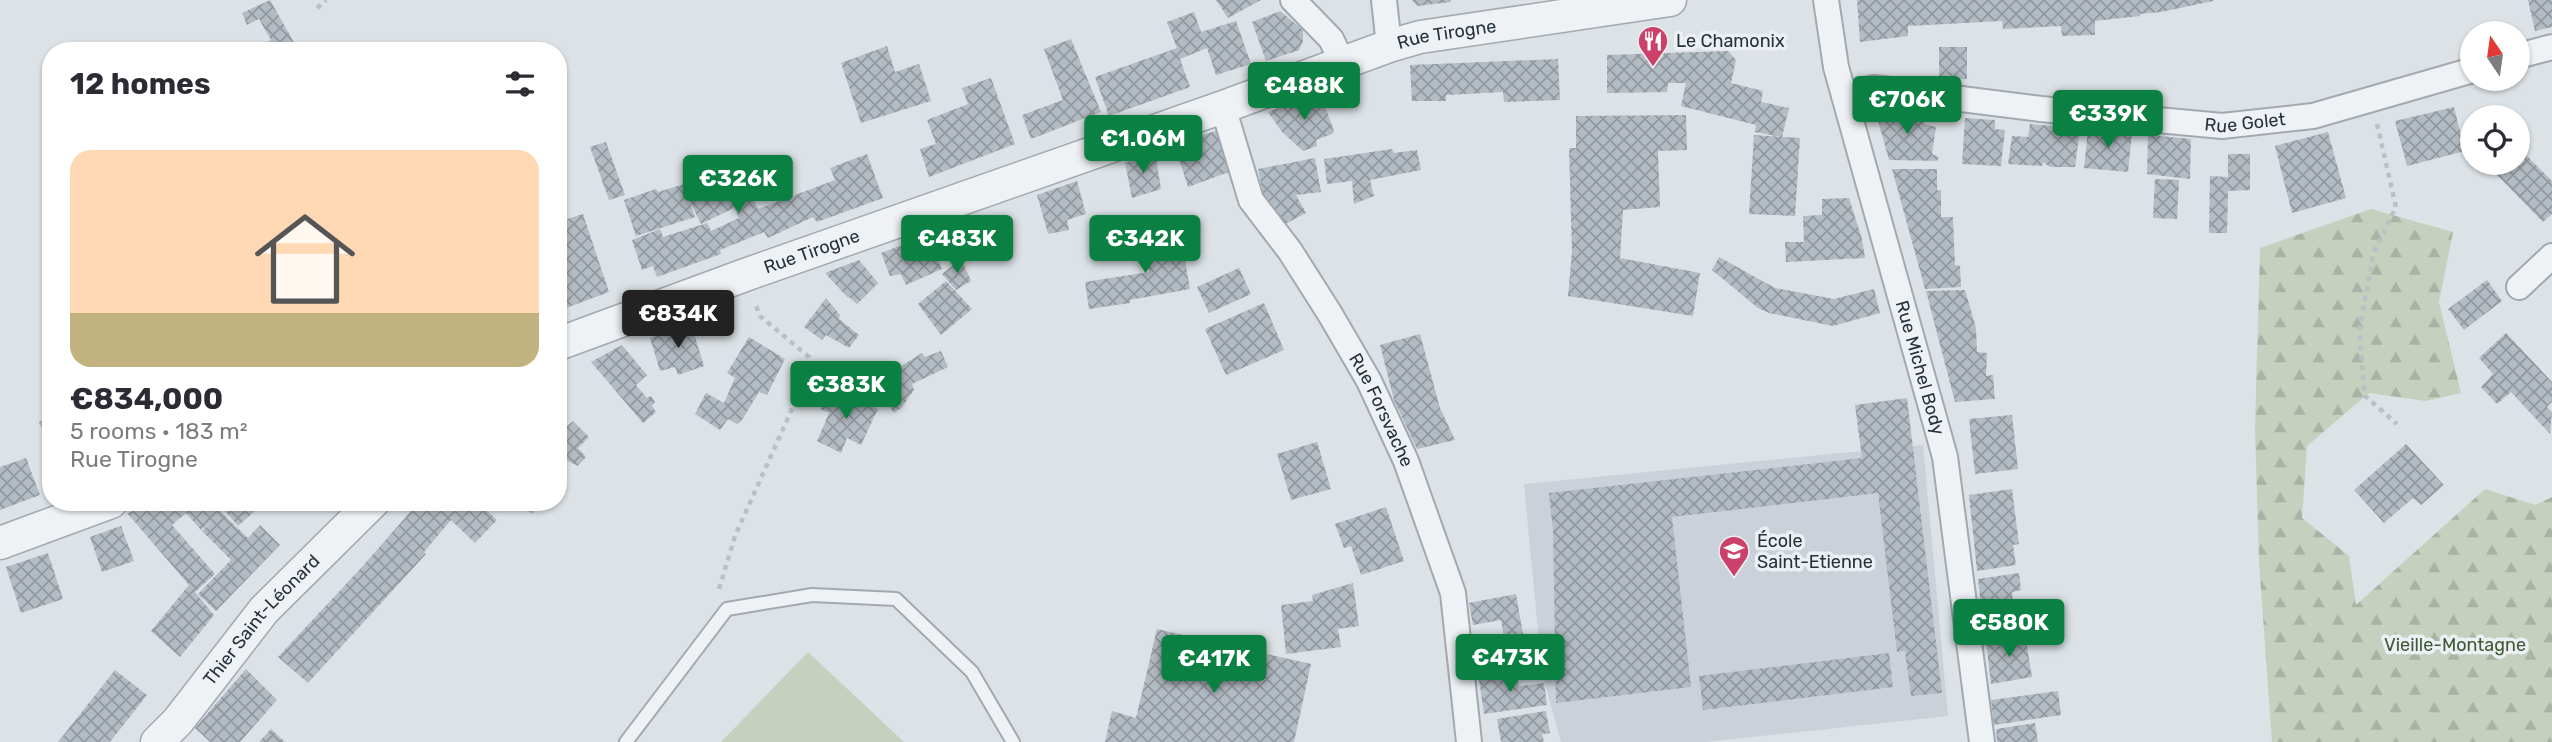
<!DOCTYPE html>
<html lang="en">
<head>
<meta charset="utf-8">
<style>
	body { margin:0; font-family:Rubik,sans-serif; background:#f7f7f7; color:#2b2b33; height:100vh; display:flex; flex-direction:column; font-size:26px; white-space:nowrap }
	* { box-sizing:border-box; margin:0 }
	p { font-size:23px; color:#7c7c81 }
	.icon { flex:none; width:38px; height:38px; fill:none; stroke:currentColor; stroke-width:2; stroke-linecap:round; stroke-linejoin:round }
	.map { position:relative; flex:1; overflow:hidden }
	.side { position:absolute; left:42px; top:42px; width:525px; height:469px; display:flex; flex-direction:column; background:#fff; border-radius:28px; box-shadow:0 2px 5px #0004 }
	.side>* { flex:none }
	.needle { width:46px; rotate:347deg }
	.controls { position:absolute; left:2460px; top:21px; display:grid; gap:14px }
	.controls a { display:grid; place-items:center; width:70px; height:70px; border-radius:50%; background:#fff; box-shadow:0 2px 5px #0004; font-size:35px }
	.price { position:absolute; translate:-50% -60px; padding:0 16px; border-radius:7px; background:#0b8043; color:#fff; font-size:23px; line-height:46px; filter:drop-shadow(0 2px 4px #0008) }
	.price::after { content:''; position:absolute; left:50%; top:42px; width:21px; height:16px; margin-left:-10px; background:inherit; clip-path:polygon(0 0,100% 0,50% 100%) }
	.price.on { background:#222; color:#fff }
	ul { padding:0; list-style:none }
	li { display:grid; align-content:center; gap:14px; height:371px; padding:0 28px }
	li+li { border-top:2px solid #e1e1e2 }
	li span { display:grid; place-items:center; height:217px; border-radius:21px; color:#555 }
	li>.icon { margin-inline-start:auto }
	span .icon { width:126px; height:126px; fill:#fffc; stroke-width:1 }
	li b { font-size:30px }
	h2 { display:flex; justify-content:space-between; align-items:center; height:84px; padding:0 28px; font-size:30px }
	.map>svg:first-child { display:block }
	.built { fill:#cad1d8 }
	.forest { fill:url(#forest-firs) }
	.park { fill:#c5d0be }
	.building { fill:url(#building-cross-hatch) }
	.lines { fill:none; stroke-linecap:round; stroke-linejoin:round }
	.service-casing { stroke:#a2a9b0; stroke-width:16 }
	.minor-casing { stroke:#a2a9b0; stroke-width:28 }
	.tertiary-casing { stroke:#a2a9b0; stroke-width:35 }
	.path { stroke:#bbc0c5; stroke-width:4.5; stroke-dasharray:5 5; stroke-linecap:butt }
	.service { stroke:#eff2f5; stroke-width:12 }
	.minor { stroke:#eff2f5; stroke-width:24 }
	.tertiary { stroke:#eff2f5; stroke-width:32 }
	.labels { text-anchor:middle; stroke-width:7; stroke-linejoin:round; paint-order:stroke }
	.street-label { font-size:18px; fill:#26313c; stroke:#ecf0f4 }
	.poi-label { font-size:18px; fill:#26313c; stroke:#ecf0f4; text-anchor:start }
	.park-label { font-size:18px; fill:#405834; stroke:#ecf0f4 }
</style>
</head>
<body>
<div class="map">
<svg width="2552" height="742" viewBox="0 0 2552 742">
	<defs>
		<pattern id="forest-firs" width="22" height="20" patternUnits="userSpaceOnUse" patternTransform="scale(1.75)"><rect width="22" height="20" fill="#c5d0be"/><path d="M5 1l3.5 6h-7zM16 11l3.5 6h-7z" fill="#a9b3a4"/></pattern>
		<pattern id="building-cross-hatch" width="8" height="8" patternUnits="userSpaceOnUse" patternTransform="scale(1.75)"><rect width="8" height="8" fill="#b4bcc3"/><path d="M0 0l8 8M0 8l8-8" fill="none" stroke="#9299a0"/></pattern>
	</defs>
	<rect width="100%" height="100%" fill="#dce2e6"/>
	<!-- built -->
	<path class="built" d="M 1923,445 L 1948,716 L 1706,742 L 1561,742 L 1542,673 L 1524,484 Z"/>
	<!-- forest -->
	<path class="forest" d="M 2371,209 L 2453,232 L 2439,302 L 2461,393 L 2426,401 L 2369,393 L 2307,446 L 2302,518 L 2349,556 L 2356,605 L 2485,489 L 2535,505 L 2552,497 L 2552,742 L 2272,742 L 2259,561 L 2255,429 L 2260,248 Z"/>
	<!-- park -->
	<path class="park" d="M 808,652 L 904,742 L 721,742 Z"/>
	<!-- building -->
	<g class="building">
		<path d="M 270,0 L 296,46 L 287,51 L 249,51 L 271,40 L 259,19 L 247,25 L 242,13 Z"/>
		<path d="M 1216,0 L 1261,0 L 1228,18 Z"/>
		<path d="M 1412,0 L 1451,0 L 1451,2 L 1417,6 Z"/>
		<path d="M 1857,0 L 2213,0 L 2213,1 L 2161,12 L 2140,14 L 2140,16 L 2095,21 L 2095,35 L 2062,36 L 2061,26 L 2003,29 L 2002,21 L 1908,26 L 1908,36 L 1860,42 Z"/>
		<path d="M 2528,0 L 2552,0 L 2552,27 L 2535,31 Z"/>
		<path d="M 1280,11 L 1303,30 L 1303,41 L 1299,50 L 1266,61 L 1252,22 Z"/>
		<path d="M 1194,12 L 1201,32 L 1236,21 L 1251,64 L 1216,75 L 1207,48 L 1180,59 L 1190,87 L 1109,116 L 1095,77 L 1177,48 L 1167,22 Z"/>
		<path d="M 1071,39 L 1101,112 L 1031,139 L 1022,115 L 1063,100 L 1044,49 Z"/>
		<path d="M 887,46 L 895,72 L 919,64 L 931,101 L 861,123 L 841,63 Z"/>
		<path d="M 1939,47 L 1967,47 L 1967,79 L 1939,80 Z"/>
		<path d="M 1728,51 L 1736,60 L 1731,83 L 1763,91 L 1761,102 L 1789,108 L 1782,137 L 1755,132 L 1756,125 L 1681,106 L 1686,83 L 1668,83 L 1667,92 L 1607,93 L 1607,55 Z"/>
		<path d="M 1558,59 L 1560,100 L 1504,102 L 1503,92 L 1446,95 L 1446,101 L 1412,101 L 1410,65 Z"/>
		<path d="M 991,78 L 1015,144 L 929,177 L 920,149 L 936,144 L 927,120 L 968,104 L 962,88 Z"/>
		<path d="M 1320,93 L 1334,131 L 1332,134 L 1316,140 L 1317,146 L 1303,151 L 1282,132 L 1268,112 Z"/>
		<path d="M 2454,107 L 2465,151 L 2407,166 L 2395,121 Z"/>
		<path d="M 1883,109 L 1925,113 L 1924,124 L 1936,127 L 1932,154 L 1939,157 L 1937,161 L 1889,160 L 1877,117 Z"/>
		<path d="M 1686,115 L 1687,150 L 1658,151 L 1660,207 L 1623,210 L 1620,258 L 1700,273 L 1693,316 L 1568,296 L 1572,252 L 1569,148 L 1576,148 L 1576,116 Z"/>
		<path d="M 1965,118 L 1995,120 L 1995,129 L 2005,130 L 2001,166 L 1962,164 Z"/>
		<path d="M 2030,124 L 2080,128 L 2075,167 L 2050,167 L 2043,162 L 2042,166 L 2008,164 L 2012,136 L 2028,137 Z"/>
		<path d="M 2088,129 L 2132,133 L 2128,172 L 2084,168 Z"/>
		<path d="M 1216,131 L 1224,137 L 1229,172 L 1188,187 L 1174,143 Z"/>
		<path d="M 2328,132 L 2346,198 L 2292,213 L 2275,146 Z"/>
		<path d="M 1754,135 L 1800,138 L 1795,216 L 1749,214 Z"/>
		<path d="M 2148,135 L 2191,139 L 2190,179 L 2147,174 Z"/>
		<path d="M 606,142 L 625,195 L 609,200 L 590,147 Z"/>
		<path d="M 1392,149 L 1394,153 L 1417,150 L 1421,170 L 1370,180 L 1374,196 L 1354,204 L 1352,181 L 1327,184 L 1324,159 Z"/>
		<path d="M 2520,149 L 2552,181 L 2552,214 L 2543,222 L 2495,173 L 2506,163 L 2518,163 Z"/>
		<path d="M 1155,152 L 1161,189 L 1132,198 L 1125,163 Z"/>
		<path d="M 867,154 L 883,198 L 817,222 L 813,217 L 768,238 L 764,232 L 720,250 L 721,254 L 657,277 L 653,266 L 642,270 L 632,240 L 660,229 L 663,237 L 707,223 L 711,231 L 739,218 L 734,208 L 701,224 L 689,200 L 695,217 L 636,236 L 624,200 L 656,189 L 658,192 L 684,184 L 689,200 L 722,183 L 723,187 L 743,177 L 758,209 L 835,180 L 830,168 Z"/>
		<path d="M 2228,154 L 2250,154 L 2250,190 L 2228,191 L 2227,233 L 2209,233 L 2210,176 L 2228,177 Z"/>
		<path d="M 1315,158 L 1321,192 L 1296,195 L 1306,213 L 1281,226 L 1264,199 L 1258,169 Z"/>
		<path d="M 1892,169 L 1937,169 L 1937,190 L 1941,191 L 1941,217 L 1953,217 L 1955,265 L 1960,266 L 1961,287 L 1925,289 Z"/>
		<path d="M 2155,179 L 2179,180 L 2177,219 L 2153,218 Z"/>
		<path d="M 1077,181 L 1086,214 L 1067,220 L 1069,230 L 1048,234 L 1037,195 Z"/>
		<path d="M 1849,198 L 1862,239 L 1865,258 L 1786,262 L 1785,242 L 1804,242 L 1803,216 L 1822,215 L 1822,199 Z"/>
		<path d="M 583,214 L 609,292 L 558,311 L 558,222 Z"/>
		<path d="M 1180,231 L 1190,289 L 1130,300 L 1130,303 L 1089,309 L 1085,282 L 1149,272 L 1143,238 Z"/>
		<path d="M 928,235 L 942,269 L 906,285 L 901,274 L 890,276 L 881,253 Z"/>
		<path d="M 1719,257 L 1775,288 L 1834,299 L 1874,289 L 1880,313 L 1833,326 L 1769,313 L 1758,308 L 1712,270 Z"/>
		<path d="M 961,259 L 971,281 L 956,290 L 942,274 Z"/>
		<path d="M 859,260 L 878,283 L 857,304 L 849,297 L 848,298 L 825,273 Z"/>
		<path d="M 1239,268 L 1251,294 L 1209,313 L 1197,287 Z"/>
		<path d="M 2487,280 L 2502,301 L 2464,330 L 2448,309 Z"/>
		<path d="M 946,281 L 972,309 L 941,335 L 918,304 Z"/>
		<path d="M 1965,290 L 1976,328 L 1977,352 L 1987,353 L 1986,376 L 1993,375 L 1995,399 L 1955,402 L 1926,291 Z"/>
		<path d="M 826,298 L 840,315 L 839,319 L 859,335 L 849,348 L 826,335 L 822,340 L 804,327 Z"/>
		<path d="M 1264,303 L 1284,350 L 1226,375 L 1205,329 Z"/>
		<path d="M 691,324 L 704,366 L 678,375 L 675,367 L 660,371 L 650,338 Z"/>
		<path d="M 2506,333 L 2552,382 L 2552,402 L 2547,407 L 2552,412 L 2550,434 L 2511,392 L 2497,404 L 2481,387 L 2493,374 L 2479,358 Z"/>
		<path d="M 1420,334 L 1440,408 L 1455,440 L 1417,449 L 1394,400 L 1380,345 Z"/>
		<path d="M 749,337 L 785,359 L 767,395 L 759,392 L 742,420 L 737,424 L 728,419 L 720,430 L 695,414 L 706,393 L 724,403 L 735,378 L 727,373 Z"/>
		<path d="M 622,345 L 647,375 L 636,385 L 647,398 L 651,396 L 655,402 L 652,406 L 656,412 L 643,423 L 591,362 Z"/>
		<path d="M 941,351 L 948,367 L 912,384 L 914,390 L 902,407 L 894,413 L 874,383 L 922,353 L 925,357 Z"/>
		<path d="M 842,390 L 878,409 L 861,445 L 847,438 L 841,453 L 817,441 L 829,413 L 820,409 L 826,396 L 837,399 Z"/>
		<path d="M 1907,398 L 1942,693 L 1911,696 L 1905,651 L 1897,652 L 1878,493 L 1672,517 L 1691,687 L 1556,703 L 1553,531 L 1549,493 L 1862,458 L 1855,405 Z"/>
		<path d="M 2012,415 L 2018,469 L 1975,474 L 1969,419 Z"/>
		<path d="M 51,417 L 51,450 L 39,422 Z"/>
		<path d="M 573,421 L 589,437 L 578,448 L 586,457 L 578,466 L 558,456 L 558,430 L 560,432 Z"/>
		<path d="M 1317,442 L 1331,489 L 1291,500 L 1277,454 Z"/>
		<path d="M 2406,444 L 2444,485 L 2421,505 L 2413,498 L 2384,523 L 2354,490 Z"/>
		<path d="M 26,458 L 40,495 L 0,510 L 0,467 Z"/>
		<path d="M 2012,489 L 2019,544 L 2013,545 L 2016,565 L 1977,571 L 1969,495 Z"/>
		<path d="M 158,502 L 265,502 L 238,526 L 224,510 L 221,512 L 248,538 L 260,525 L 280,545 L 216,611 L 198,594 L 231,560 L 202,531 L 212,521 L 201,530 L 186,513 L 172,525 L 215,574 L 195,592 L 214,615 L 180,657 L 151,631 L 189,585 L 127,513 Z"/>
		<path d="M 419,502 L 430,502 L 438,509 L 432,502 L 477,502 L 497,520 L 475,543 L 451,520 L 424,552 L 426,554 L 308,683 L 278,657 L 361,568 Z"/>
		<path d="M 516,502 L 541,502 L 532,514 Z"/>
		<path d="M 1386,507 L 1404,561 L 1361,575 L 1351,546 L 1344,548 L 1335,524 Z"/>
		<path d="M 121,526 L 134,561 L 102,572 L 90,537 Z"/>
		<path d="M 48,553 L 63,599 L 21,613 L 6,567 Z"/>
		<path d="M 2019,573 L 2021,590 L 2012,592 L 2013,602 L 2021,601 L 2024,625 L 1984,631 L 1978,579 Z"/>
		<path d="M 1353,583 L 1359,626 L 1338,629 L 1341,647 L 1286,654 L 1281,605 L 1313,601 L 1312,595 Z"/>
		<path d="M 1516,594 L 1526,652 L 1507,655 L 1501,620 L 1473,625 L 1469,603 Z"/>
		<path d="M 1157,629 L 1311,664 L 1294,742 L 1105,742 L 1112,711 L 1136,718 Z"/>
		<path d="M 2025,634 L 2032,677 L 1991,684 L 1986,641 Z"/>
		<path d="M 1502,643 L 1505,657 L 1482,663 L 1478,649 Z"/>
		<path d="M 1889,653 L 1893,687 L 1703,710 L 1699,676 Z"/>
		<path d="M 246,669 L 277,700 L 240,742 L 210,742 L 195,728 Z"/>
		<path d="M 115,670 L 147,695 L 110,742 L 58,742 Z"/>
		<path d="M 1517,674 L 1519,686 L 1544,683 L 1547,705 L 1484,714 L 1479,679 Z"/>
		<path d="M 2058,691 L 2061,715 L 1994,725 L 1991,700 Z"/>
		<path d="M 1546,711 L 1550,733 L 1542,734 L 1544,742 L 1501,742 L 1497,719 Z"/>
		<path d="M 2035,723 L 2038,742 L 1997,742 L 1996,729 Z"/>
		<path d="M 271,729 L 285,742 L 259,742 Z"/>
	</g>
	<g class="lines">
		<!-- service casing -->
		<g class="service-casing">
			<path id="service" d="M 626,742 L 727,609 L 812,595 L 896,599 L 972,672 L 1013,742"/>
		</g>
		<!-- minor casing -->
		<g class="minor-casing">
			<g id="minor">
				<path d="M 1293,0 L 1331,39 L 1342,62"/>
				<path d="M 1384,0 L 1389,46"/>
				<path id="s1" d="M 1826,0 L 1836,67 L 1945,457 L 1982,742"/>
				<path d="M 2518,56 L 2552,47"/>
				<path id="s2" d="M 1844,95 L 1874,88 L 2041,109 L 2222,126 L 2313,116 L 2473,70"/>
				<path id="s3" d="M 1223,107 L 1251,200 L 1290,251 L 1330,314 L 1369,381 L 1406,461 L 1453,593 L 1469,742"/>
				<path d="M 2519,287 L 2552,256"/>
			</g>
		</g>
		<!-- tertiary casing -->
		<g class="tertiary-casing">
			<g id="tertiary">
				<path id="s4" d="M 558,344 L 745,275 L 1223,107 L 1389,46 L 1420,37 L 1670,0"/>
				<path d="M 0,543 L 111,502"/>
				<path id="s5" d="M 157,742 L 178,721 L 264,610 L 373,502"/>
			</g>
		</g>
		<!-- path -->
		<g class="path">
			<path d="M 317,8 L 326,0"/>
			<path d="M 2377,124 L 2396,207 L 2374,252 L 2359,331 L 2365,396 L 2397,424"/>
			<path d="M 719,589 L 735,536 L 810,369 L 809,357 L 760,316 L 755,303"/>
		</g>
		<!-- service -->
		<use href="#service" class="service"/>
		<!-- minor -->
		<use href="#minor" class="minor"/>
		<!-- tertiary -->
		<use href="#tertiary" class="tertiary"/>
	</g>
	<!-- icons -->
	<defs>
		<g id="restaurant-pin" transform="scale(1.575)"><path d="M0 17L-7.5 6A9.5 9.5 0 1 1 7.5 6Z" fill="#cc4169" stroke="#ecf0f4"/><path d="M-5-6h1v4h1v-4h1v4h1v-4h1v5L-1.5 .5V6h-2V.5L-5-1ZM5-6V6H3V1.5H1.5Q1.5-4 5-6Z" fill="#fff"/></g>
		<g id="school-pin" transform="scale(1.575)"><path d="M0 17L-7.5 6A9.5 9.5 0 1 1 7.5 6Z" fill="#cc4169" stroke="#ecf0f4"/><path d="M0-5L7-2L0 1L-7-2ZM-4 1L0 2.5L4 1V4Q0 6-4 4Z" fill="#fff"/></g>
	</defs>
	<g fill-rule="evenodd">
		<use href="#restaurant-pin" x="1653" y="41"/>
		<use href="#school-pin" x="1734" y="551"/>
	</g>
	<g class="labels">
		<!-- street labels -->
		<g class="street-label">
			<text dy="6" stroke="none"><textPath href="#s4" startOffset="942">Rue Tirogne</textPath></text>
			<text dy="6" stroke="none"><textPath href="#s2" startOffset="404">Rue Golet</textPath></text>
			<text dy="6" stroke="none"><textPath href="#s4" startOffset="270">Rue Tirogne</textPath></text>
			<text dy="6" stroke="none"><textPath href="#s1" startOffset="380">Rue Michel Body</textPath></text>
			<text dy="6" stroke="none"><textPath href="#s3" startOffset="345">Rue Forsvache</textPath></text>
			<text dy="6" stroke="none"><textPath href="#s5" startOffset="161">Thier Saint-Léonard</textPath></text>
		</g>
		<!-- poi labels -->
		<g class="poi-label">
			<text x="1676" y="47">Le Chamonix</text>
			<text x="1757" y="547">École<tspan x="1757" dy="21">Saint-Etienne</tspan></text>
		</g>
		<!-- park labels -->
		<g class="park-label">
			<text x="2455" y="651">Vieille-Montagne</text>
		</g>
	</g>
</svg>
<div class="controls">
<a><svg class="needle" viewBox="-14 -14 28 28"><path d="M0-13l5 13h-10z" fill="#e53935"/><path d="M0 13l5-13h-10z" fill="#7c7c81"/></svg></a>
<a><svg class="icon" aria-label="locate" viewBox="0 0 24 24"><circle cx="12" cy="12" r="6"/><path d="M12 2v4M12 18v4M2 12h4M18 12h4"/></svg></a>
</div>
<b class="price" style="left:1304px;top:122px">€488K</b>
<b class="price" style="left:1907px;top:136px">€706K</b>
<b class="price" style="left:2108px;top:150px">€339K</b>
<b class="price" style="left:1143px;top:175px">€1.06M</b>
<b class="price" style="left:738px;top:215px">€326K</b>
<b class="price" style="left:957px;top:275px">€483K</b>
<b class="price" style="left:1145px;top:275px">€342K</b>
<b class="price on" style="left:678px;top:350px">€834K</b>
<b class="price" style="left:846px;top:421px">€383K</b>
<b class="price" style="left:2009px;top:659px">€580K</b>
<b class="price" style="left:1510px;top:694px">€473K</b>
<b class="price" style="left:1214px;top:695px">€417K</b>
<section class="side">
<h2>12 homes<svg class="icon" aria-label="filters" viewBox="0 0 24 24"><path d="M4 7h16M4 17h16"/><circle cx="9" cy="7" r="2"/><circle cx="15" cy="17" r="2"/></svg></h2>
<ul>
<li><span style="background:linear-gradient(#ffd9b3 75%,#c2b280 0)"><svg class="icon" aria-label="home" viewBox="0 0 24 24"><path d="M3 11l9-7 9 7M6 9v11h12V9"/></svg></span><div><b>€834,000</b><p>5 rooms · 183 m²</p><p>Rue Tirogne</p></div></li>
</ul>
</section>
</div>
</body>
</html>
